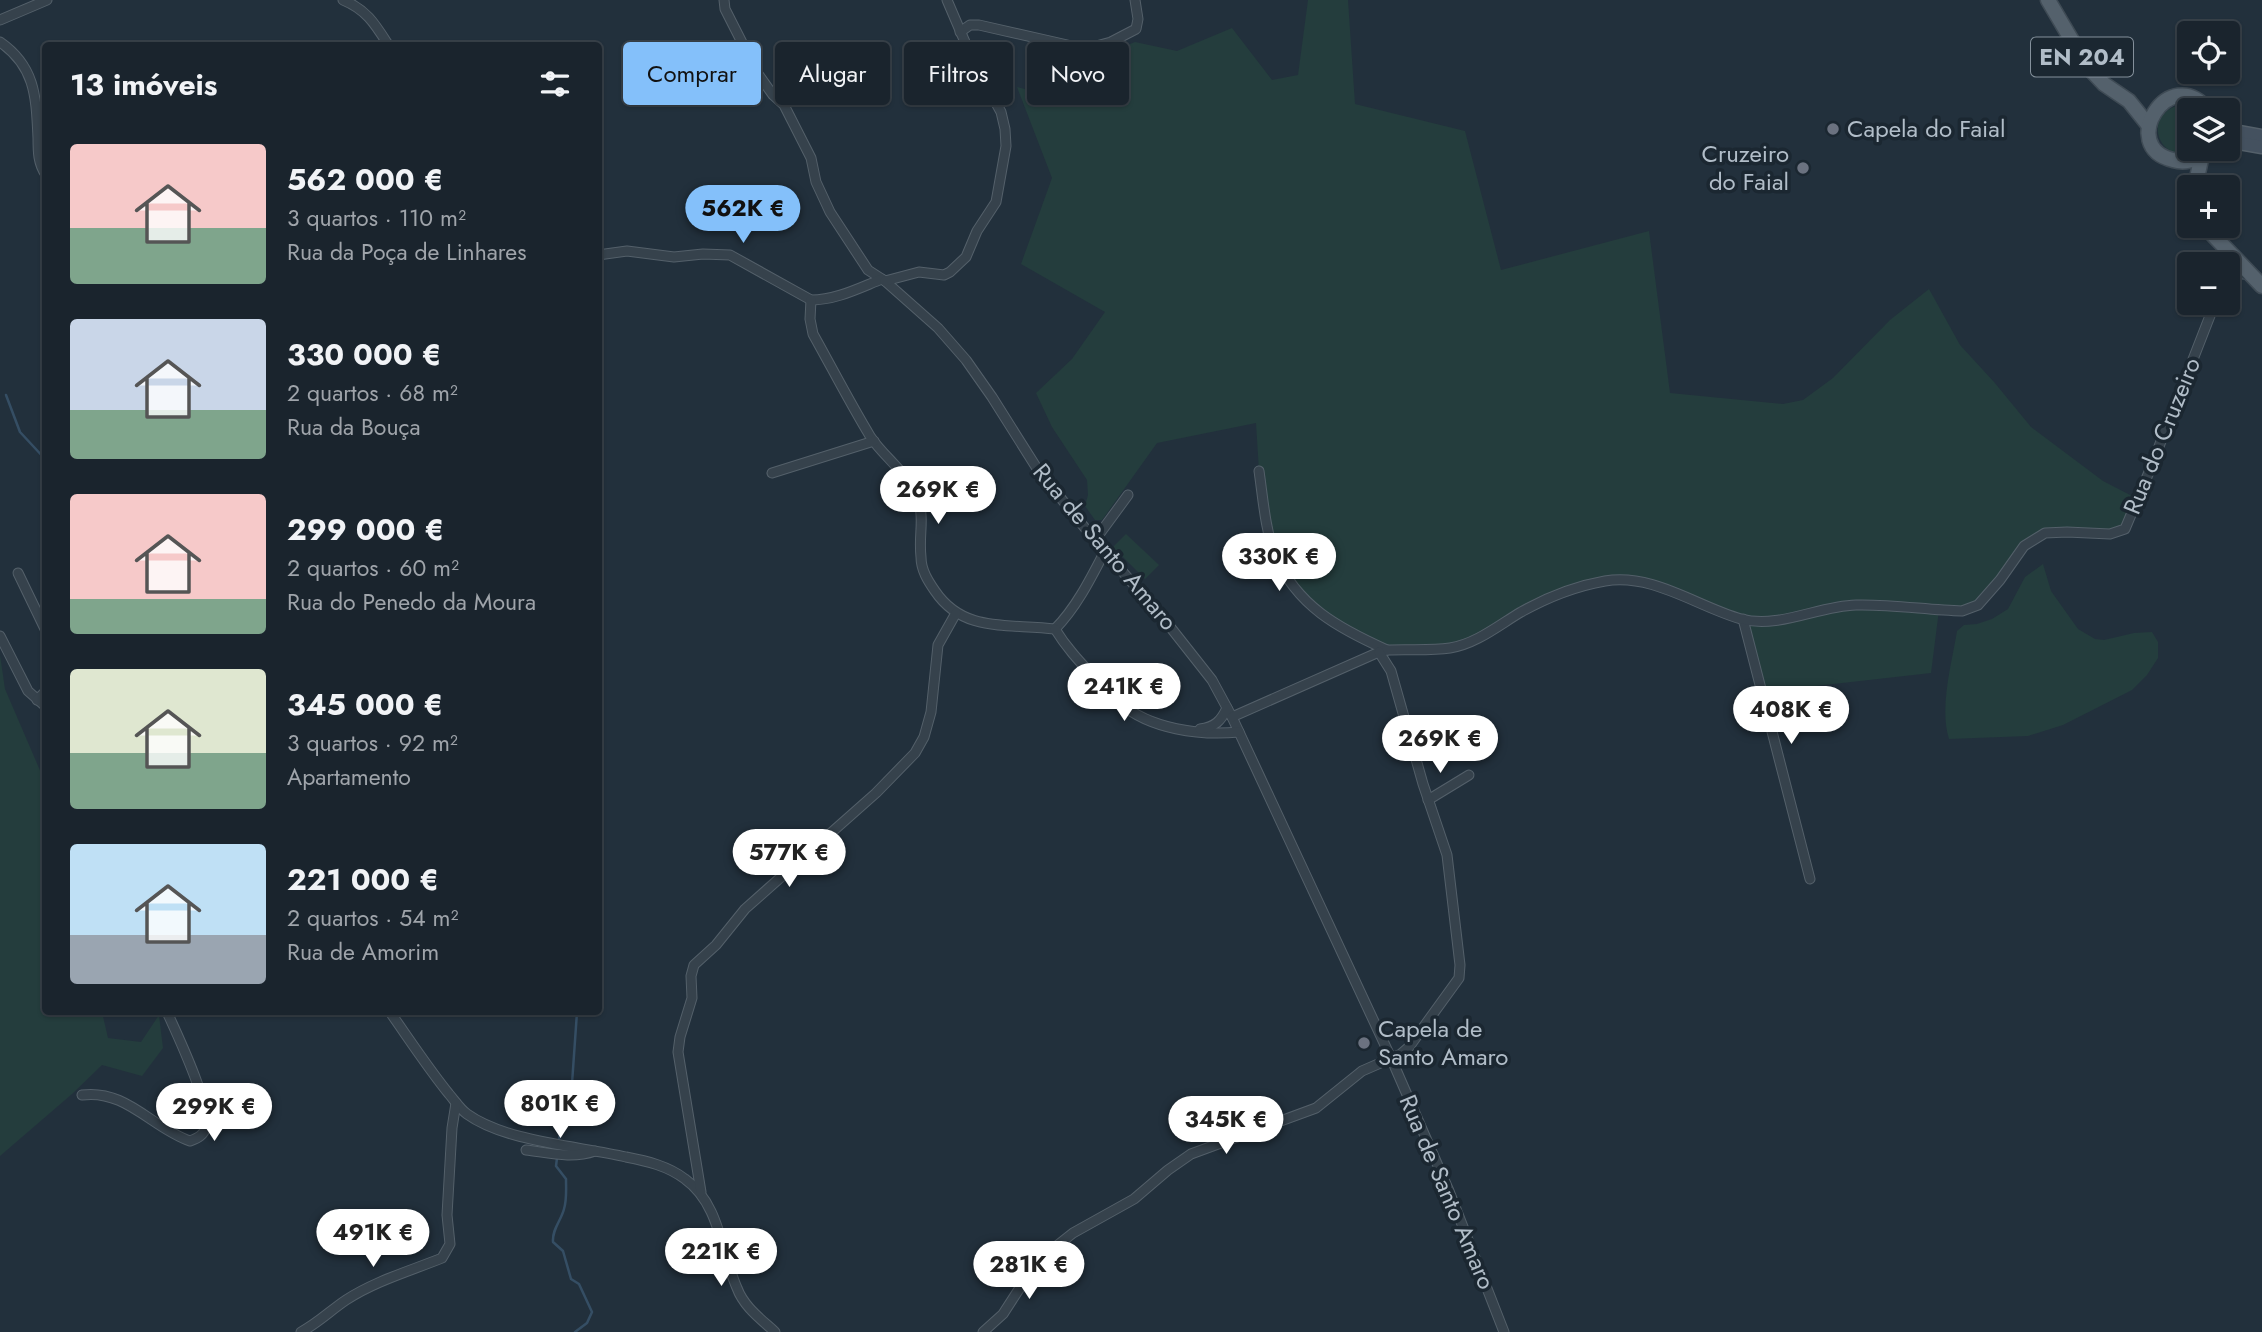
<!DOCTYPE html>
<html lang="pt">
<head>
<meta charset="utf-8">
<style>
	body { margin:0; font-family:Jost,sans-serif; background:#232c35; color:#f1f3f6; height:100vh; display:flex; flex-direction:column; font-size:26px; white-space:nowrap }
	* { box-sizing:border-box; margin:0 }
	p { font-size:23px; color:#9fa4aa }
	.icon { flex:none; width:38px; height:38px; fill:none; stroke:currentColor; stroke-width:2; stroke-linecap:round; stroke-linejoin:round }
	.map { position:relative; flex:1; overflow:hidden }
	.sheet { position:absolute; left:42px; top:42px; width:560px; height:973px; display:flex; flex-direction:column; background:#1a242d; border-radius:7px; box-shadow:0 2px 5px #0004,0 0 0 2px #384149 }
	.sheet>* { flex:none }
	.guide { position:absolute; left:623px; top:42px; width:665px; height:63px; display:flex; gap:14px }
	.fabs { position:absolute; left:2177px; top:21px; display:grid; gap:14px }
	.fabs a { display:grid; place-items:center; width:63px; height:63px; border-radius:7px; background:#1a242d; box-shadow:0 2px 5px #0004,0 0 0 2px #384149; font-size:35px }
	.price { position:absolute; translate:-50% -60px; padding:0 16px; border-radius:24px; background:#fff; color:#222; font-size:23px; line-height:46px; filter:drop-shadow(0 2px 4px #0008) }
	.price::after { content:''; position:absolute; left:50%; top:42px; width:21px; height:16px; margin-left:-10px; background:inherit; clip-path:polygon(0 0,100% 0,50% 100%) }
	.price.selected { background:#84c0fa; color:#111 }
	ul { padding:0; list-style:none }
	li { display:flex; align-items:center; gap:21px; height:175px; padding:0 28px }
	li span { display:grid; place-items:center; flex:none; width:196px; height:140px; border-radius:7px; color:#555 }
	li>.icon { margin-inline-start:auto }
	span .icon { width:84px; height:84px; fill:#fffc; stroke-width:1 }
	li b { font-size:30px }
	h2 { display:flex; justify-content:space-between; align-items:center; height:84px; padding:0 28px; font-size:30px }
	.chip { padding:0 24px; border-radius:7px; background:#1a242d; box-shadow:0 2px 5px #0004,0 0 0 2px #384149; font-size:24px; line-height:63px }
	.chip.selected { background:#84c0fa; color:#111 }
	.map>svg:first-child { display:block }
	.green { fill:#243d3d }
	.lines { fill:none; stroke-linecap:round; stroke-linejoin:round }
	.stream { stroke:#354e64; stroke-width:2.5 }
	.street-casing { stroke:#54606a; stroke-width:11 }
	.secondary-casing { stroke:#54606a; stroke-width:15 }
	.primary-casing { stroke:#3f4b55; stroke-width:17 }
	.street { stroke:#36424c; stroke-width:9 }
	.secondary { stroke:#44515f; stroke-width:12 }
	.primary { stroke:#54616c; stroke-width:14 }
	.worship-dot { fill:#6b7280; stroke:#1b2731; stroke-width:2.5 }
	.labels { text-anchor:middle; stroke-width:7; stroke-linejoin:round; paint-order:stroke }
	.shield { fill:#1b2731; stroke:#84909b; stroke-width:2 }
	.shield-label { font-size:23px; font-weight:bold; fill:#b1bdc8 }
	.poi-label { font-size:24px; fill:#b1bdc8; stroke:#1b2731; text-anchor:start }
	.street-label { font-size:24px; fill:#b1bdc8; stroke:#1b2731 }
</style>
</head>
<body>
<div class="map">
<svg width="2262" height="1332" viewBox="0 0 2262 1332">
	<rect width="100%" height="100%" fill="#22303c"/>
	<!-- green -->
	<g class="green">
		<path d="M 1308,0 L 1348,0 L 1355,104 L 1465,131 L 1501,270 L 1649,231 L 1670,393 L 1783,404 L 1803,400 L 1833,378 L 1890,320 L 1929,289 L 1960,345 L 1994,382 L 2031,427 L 2103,481 L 2134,497 L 2125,529 L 2045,533 L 2024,546 L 1978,605 L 1939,610 L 1931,673 L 1762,692 L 1743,619 L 1627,580 L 1571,590 L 1451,648 L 1387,650 L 1313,608 L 1274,553 L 1259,471 L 1256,423 L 1157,443 L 1102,520 L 1095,520 L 1085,506 L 1088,495 L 1087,480 L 1052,427 L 1036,393 L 1072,359 L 1105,312 L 1021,264 L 1052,178 L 1017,87 L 1079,103 L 1098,89 L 1101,56 L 1135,42 L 1177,51 L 1232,28 L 1272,80 L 1298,75 Z"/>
		<path d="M 2179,105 L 2187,105 L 2198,110 L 2189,110 L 2189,149 L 2197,149 C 2162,169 2139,117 2179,105 Z"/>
		<path d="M 1126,534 L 1159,565 L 1145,579 L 1113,547 Z"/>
		<path d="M 2043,564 L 2051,591 L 2078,629 L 2095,639 L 2104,640 L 2134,633 L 2152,632 L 2158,642 L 2158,658 L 2147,675 L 2132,690 L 2063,725 L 2028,736 L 1949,739 C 1939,708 1952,662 1957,631 L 1964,625 L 1977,624 L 1992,619 L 2008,609 L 2025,577 Z"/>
		<path d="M 0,655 L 5,689 L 45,782 L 46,1012 L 102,1012 L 108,1038 L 141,1042 L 159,1015 L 163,1048 L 142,1076 L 102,1065 L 72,1094 L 0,1156 Z"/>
	</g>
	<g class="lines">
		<!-- stream -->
		<g class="stream">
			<path d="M 6,395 L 20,432 L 46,460"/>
			<path d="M 559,1139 L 564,1113 L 570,1103 L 571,1098 L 577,1012"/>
			<path d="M 557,1158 L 556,1166 L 566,1179 C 566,1189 567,1199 564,1209 C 561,1221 552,1229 553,1242 L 563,1251 L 571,1279 L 579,1284 L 592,1312 L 587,1323 L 575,1332"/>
		</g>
		<!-- street casing -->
		<g class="street-casing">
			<g id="street">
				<path d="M 343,0 C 367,10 375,24 389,46"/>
				<path d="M 724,0 L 725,9 L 758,74 L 773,95 L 784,105 L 811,158 L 816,182 L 830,212 L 868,270 L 885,281 L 938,328 L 966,360 L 992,397 L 1038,470 L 1085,528 L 1171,628 L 1212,680 L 1232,717 L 1391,1058 L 1449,1191 L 1504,1332"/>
				<path d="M 0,20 L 47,0"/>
				<path d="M 960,32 L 970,25 L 979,25 L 1085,49 L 1111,42 L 1136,29 L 1138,19 L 1135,0"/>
				<path d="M 0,42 C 36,67 36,98 38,138 C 38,152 38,163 46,175"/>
				<path d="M 598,255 L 627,251 L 674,257 L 703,254 L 730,255 L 811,300 C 836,300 859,288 882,279"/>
				<path d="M 2228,276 L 2235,274 L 2250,274"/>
				<path d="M 885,281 L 919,272 L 944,275 L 950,272 L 966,257 L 977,231 L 996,202 L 1006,146 L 1005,129 L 1001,112 L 974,63 L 947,0"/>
				<path d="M 811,300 L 810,319 L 813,334 C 832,368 850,403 870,436 C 882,455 903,469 914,490 C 927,517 918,530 921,557 C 921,570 928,581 935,591 C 964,634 1010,623 1055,629 C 1076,608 1091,578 1105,551"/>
				<path d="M 1259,471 C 1263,498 1265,529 1275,555 C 1297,606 1338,628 1387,650"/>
				<path d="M 772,473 L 874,441"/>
				<path d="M 1095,540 L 1128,495"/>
				<path d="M 18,573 L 46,631"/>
				<path d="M 1743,619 L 1810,879"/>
				<path d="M 1055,629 C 1066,647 1079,661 1093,676 C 1102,685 1110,695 1120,703 C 1150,729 1200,736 1239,732"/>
				<path d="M 0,636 L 28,691 L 46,707"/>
				<path d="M 37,700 L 46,691"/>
				<path d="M 1232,717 L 1379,652 L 1387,650 C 1407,649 1430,651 1450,648 C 1476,644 1499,625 1521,612 C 1546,598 1576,586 1605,581 C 1653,573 1696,606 1741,619 C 1779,629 1818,606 1856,605 C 1891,604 1927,610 1962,611 L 1978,605 L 2000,580 L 2024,546 L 2045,533 L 2067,532 L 2110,534 L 2125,529 L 2149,472 L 2215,303"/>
				<path d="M 1200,729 C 1215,727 1221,721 1227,708"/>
				<path d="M 1428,800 L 1469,775"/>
				<path d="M 390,1012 C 409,1039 428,1068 449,1094 C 455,1101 460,1109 467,1114 C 506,1142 579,1146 626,1157 C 647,1161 668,1166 685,1179 C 720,1204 721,1252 737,1288 C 744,1307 761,1319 775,1332"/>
				<path d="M 82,1095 C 126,1089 152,1128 190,1141 C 198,1138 204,1135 206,1127 C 211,1105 177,1034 167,1012"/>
				<path d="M 526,1150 C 550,1153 572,1159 595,1151"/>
				<path d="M 701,1192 L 678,1052 L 680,1037 L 692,998 L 691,976 L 694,965 L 716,945 L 745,909 L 876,793 L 915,753 L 924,737 L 931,712 L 938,645 L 956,613"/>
				<path d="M 301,1332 C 318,1323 331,1310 346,1300 C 375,1281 410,1271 442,1258 L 450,1244 L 447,1215 L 452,1128 L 456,1103"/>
				<path d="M 983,1332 L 1003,1314 L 1023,1283 L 1054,1248 L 1073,1233 L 1134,1199 L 1168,1170 L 1191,1154 L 1316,1108 L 1362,1071 L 1401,1054 L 1409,1047 L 1459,978 L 1460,965 L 1447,855 L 1423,784 L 1391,671 L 1379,652"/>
			</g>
		</g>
		<!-- secondary casing -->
		<g class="secondary-casing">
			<g id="secondary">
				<path d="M 2228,130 L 2262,136"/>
				<path d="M 2228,141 L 2262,147"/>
			</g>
		</g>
		<!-- primary casing -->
		<g class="primary-casing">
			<g id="primary">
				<path d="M 2048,0 L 2087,66 L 2104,84 L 2129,101 L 2149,126"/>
				<path d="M 2207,149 C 2198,159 2187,164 2173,160 C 2117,147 2169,62 2208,110"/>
				<path d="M 2195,187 L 2202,155"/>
				<path d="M 2208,226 L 2213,235 L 2262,286"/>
			</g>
		</g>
		<!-- street -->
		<use href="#street" class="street"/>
		<!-- secondary -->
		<use href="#secondary" class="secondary"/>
		<!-- primary -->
		<use href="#primary" class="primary"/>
	</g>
	<!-- markers -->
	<g class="worship-dot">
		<circle cx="1833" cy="129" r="7"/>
		<circle cx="1803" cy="168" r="7"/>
		<circle cx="1364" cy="1043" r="7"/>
	</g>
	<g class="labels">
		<!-- shield labels -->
		<rect class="shield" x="2031" y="37.5" width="102" height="39" rx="5"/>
		<g class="shield-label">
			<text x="2082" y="65">EN 204</text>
		</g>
		<!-- poi labels -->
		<g class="poi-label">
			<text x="1847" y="137">Capela do Faial</text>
			<text x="1789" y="162" text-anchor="end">Cruzeiro<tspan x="1789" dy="28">do Faial</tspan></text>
			<text x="1378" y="1037">Capela de<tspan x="1378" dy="28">Santo Amaro</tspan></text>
		</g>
		<!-- street labels -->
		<g class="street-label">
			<text transform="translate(2162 436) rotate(-68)" y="8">Rua do Cruzeiro</text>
			<text transform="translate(1105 547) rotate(50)" y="8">Rua de Santo Amaro</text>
			<text transform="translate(1447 1192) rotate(67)" y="8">Rua de Santo Amaro</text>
		</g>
	</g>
</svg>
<div class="fabs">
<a><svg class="icon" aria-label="locate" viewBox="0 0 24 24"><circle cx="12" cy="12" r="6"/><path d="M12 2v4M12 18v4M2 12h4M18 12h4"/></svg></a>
<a><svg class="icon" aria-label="layers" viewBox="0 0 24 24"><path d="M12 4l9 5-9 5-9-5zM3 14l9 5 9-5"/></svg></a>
<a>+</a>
<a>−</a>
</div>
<b class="price selected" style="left:743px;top:245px">562K €</b>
<b class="price" style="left:938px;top:526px">269K €</b>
<b class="price" style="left:1279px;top:593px">330K €</b>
<b class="price" style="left:1124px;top:723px">241K €</b>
<b class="price" style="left:1791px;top:746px">408K €</b>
<b class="price" style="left:1440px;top:775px">269K €</b>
<b class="price" style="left:789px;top:889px">577K €</b>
<b class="price" style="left:560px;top:1140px">801K €</b>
<b class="price" style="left:214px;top:1143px">299K €</b>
<b class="price" style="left:1226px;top:1156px">345K €</b>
<b class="price" style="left:373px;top:1269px">491K €</b>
<b class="price" style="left:721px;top:1288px">221K €</b>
<b class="price" style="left:1029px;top:1301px">281K €</b>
<div class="guide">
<a class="chip selected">Comprar</a>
<a class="chip">Alugar</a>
<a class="chip">Filtros</a>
<a class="chip">Novo</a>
</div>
<section class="sheet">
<h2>13 imóveis<svg class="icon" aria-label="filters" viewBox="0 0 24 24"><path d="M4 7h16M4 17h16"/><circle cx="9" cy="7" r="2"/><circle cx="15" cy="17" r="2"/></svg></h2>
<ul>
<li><span style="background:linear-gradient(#f6c9c9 60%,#7fa58c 0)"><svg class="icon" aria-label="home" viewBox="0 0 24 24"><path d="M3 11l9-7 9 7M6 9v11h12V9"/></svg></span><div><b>562 000 €</b><p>3 quartos · 110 m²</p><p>Rua da Poça de Linhares</p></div></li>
<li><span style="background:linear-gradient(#c9d6e8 65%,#7fa58c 0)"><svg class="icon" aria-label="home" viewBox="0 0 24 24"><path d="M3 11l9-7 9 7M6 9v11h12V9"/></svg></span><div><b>330 000 €</b><p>2 quartos · 68 m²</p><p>Rua da Bouça</p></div></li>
<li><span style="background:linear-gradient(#f6c9c9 75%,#7fa58c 0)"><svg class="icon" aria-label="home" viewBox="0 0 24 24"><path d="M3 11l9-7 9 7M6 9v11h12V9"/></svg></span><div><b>299 000 €</b><p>2 quartos · 60 m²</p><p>Rua do Penedo da Moura</p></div></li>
<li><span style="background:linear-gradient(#dfe7d0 60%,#7fa58c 0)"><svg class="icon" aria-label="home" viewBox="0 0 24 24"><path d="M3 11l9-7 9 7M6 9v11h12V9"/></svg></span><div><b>345 000 €</b><p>3 quartos · 92 m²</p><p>Apartamento</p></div></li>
<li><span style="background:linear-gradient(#bfe0f5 65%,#9aa5b1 0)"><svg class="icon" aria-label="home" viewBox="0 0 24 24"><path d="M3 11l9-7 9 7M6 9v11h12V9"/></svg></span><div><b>221 000 €</b><p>2 quartos · 54 m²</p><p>Rua de Amorim</p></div></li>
</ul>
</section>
</div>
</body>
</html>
